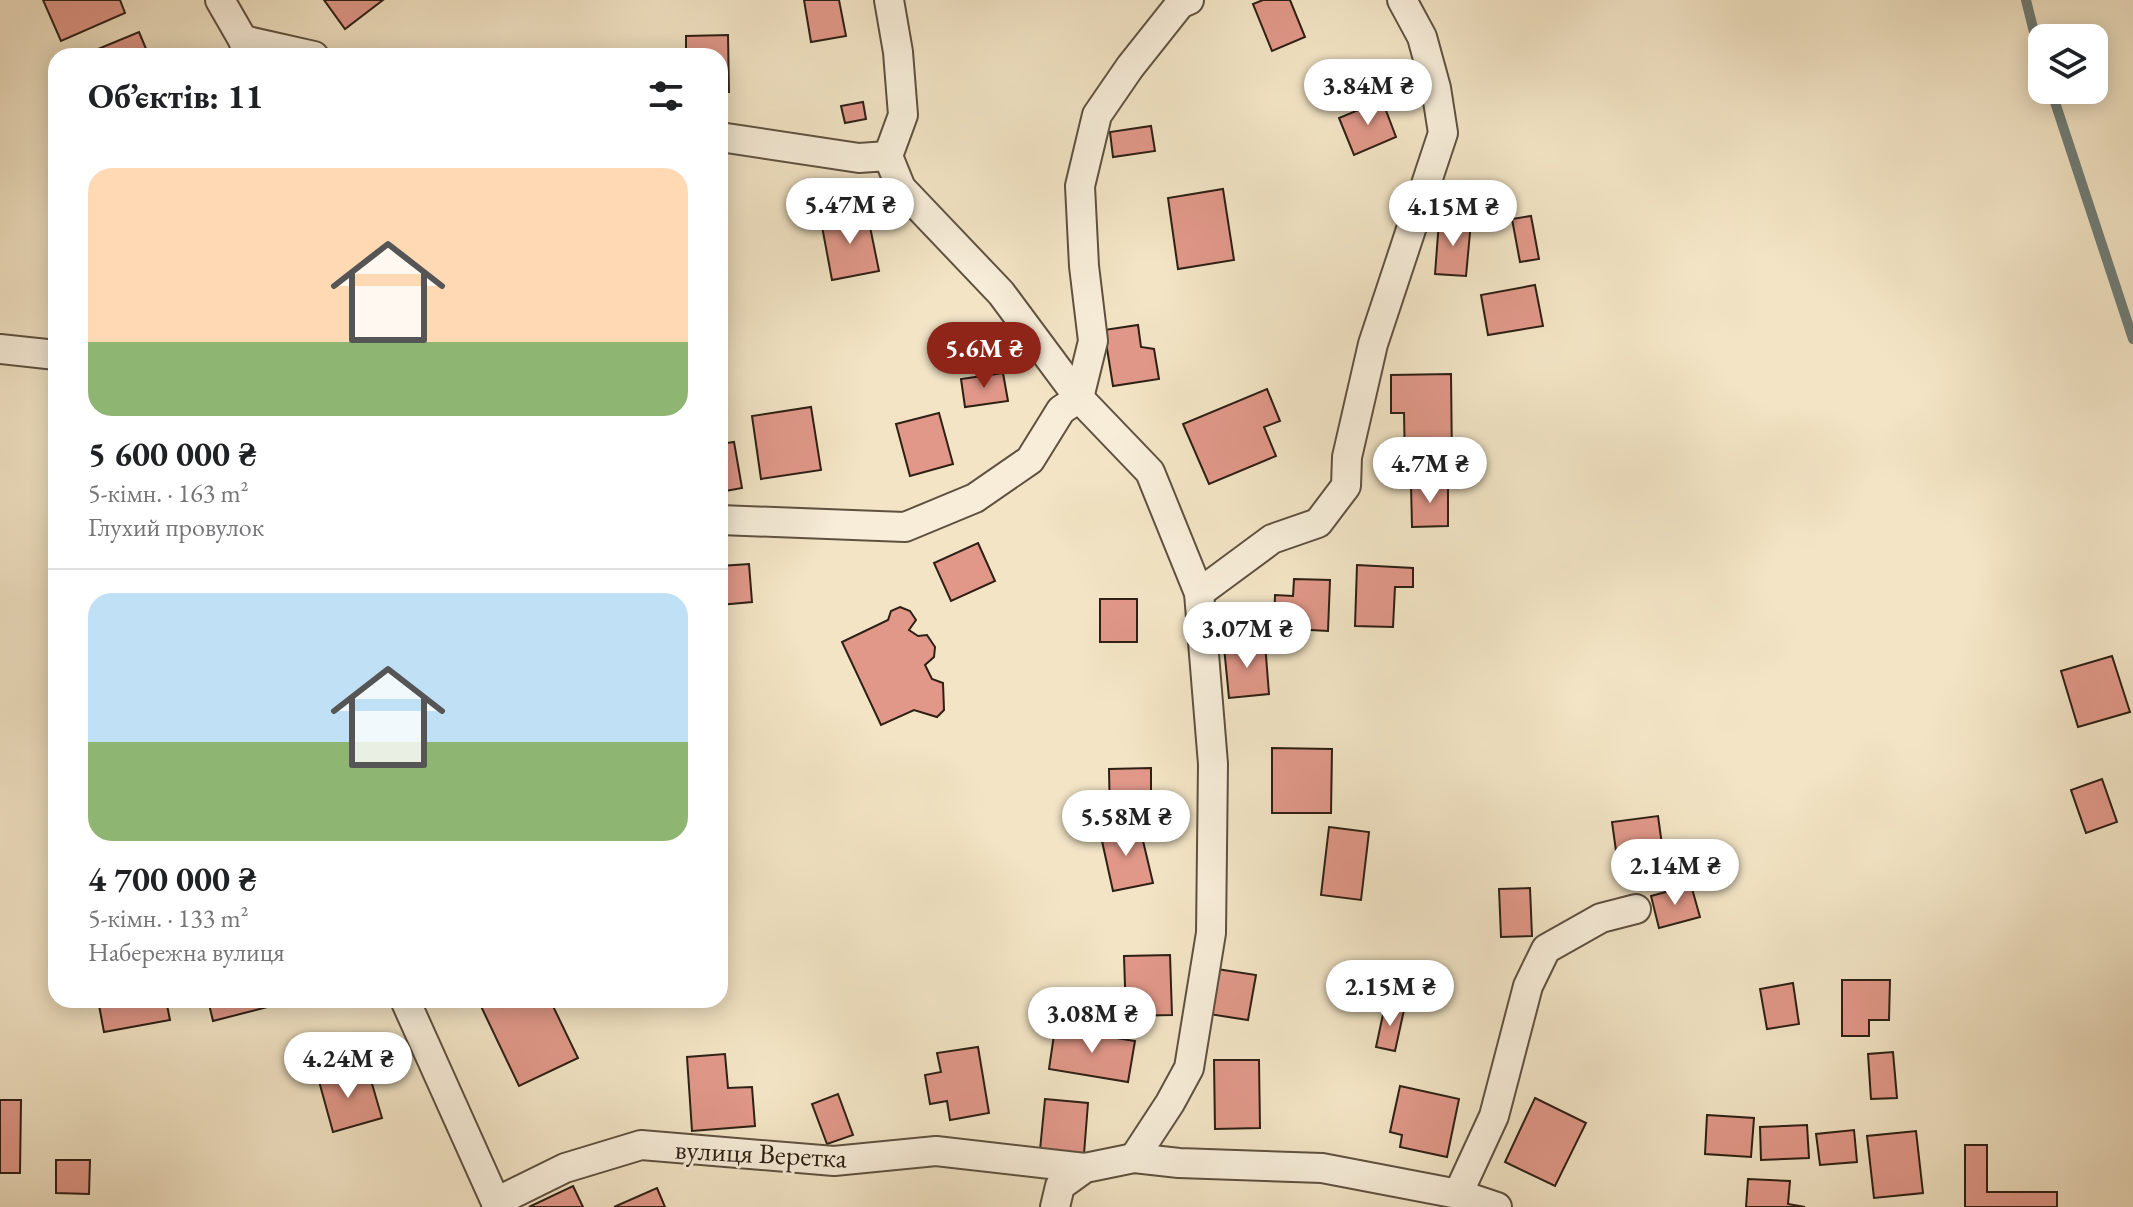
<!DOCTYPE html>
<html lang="uk">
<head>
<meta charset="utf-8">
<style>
	body { margin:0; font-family:"EB Garamond",serif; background:#f6f6f6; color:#202124; height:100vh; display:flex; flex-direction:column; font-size:30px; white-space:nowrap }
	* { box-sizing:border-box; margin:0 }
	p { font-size:26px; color:#757577 }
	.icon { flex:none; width:44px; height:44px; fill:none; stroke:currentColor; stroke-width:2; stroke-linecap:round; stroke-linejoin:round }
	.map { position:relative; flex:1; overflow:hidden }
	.sheet { position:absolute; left:48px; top:48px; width:680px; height:960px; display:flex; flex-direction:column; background:#fff; border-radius:24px; box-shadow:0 4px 20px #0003 }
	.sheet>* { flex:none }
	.controls { position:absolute; left:2028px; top:24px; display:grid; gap:16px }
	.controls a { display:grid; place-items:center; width:80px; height:80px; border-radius:16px; background:#fff; box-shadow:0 4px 20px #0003; font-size:40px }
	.price { position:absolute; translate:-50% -68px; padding:0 18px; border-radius:28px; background:#fff; color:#222; font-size:26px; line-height:52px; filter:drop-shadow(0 2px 4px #0008) }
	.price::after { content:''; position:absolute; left:50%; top:48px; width:24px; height:18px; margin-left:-12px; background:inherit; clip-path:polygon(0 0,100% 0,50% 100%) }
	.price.current { background:#8f2418; color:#fff }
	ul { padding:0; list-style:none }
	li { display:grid; align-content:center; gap:16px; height:424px; padding:0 40px }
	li+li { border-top:2px solid #e0e0e0 }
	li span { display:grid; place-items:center; height:248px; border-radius:24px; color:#555 }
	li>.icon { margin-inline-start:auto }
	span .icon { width:144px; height:144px; fill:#fffc; stroke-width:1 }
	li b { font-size:34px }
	h2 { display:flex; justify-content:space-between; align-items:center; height:96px; padding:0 40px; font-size:34px }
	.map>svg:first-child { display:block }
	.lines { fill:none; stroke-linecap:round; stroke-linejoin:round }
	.stream { stroke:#707e79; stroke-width:10 }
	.building { fill:#e19889; stroke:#2d2014; stroke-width:2 }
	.minor-casing { stroke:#5e5140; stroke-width:32 }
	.minor { stroke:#f7edd9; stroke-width:28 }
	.labels { text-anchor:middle; stroke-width:6; stroke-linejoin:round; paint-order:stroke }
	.street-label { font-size:28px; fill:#2d2014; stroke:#f7edd9 }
</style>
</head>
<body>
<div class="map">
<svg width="2133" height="1207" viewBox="0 0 2133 1207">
	<rect width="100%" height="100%" fill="#f2e4c5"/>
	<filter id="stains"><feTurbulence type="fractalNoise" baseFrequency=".0025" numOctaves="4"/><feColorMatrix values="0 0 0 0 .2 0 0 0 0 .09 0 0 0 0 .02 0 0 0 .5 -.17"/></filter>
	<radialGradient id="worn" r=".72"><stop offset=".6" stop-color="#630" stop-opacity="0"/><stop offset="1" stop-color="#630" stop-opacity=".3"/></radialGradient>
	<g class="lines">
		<!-- stream -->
		<g class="stream">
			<path d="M 2026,0 L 2042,64"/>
			<path d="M 2051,90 L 2133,339"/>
		</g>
	</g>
	<!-- building -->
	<g class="building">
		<path d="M 43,0 L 120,0 L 125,13 L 61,41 Z"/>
		<path d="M 324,0 L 383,0 L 345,29 Z"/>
		<path d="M 804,0 L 839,0 L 846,36 L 811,42 Z"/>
		<path d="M 1263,0 L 1290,0 L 1305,37 L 1272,51 L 1253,4 Z"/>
		<path d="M 139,32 L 149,56 L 86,56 L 86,54 Z"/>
		<path d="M 728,35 L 729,92 L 720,92 L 720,56 L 686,56 L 686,36 Z"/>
		<path d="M 1382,100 L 1396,137 L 1354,155 L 1339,118 Z"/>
		<path d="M 863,102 L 866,119 L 845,123 L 841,106 Z"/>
		<path d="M 1151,126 L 1155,151 L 1113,157 L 1110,132 Z"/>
		<path d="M 1223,189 L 1234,260 L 1178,269 L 1168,198 Z"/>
		<path d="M 867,212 L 879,271 L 832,280 L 821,221 Z"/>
		<path d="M 1531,216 L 1539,259 L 1520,262 L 1512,219 Z"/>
		<path d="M 1439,221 L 1471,222 L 1466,276 L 1435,274 Z"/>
		<path d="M 1535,285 L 1543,326 L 1488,335 L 1481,295 Z"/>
		<path d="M 1138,325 L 1141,347 L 1154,349 L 1159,379 L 1113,386 L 1104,330 Z"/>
		<path d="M 1003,373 L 1008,401 L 965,407 L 961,379 Z"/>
		<path d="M 1451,374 L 1452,463 L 1405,464 L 1404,413 L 1391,413 L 1391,375 Z"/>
		<path d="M 1267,389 L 1280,421 L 1264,427 L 1276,456 L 1209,484 L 1183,424 Z"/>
		<path d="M 811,407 L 821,470 L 761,479 L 752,416 Z"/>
		<path d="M 939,413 L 953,464 L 910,476 L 896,424 Z"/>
		<path d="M 734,442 L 742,488 L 720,492 L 720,444 Z"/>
		<path d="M 1411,484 L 1448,484 L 1448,526 L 1412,527 Z"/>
		<path d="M 978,543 L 995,581 L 951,601 L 934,563 Z"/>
		<path d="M 749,564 L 752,602 L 720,605 L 720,566 Z"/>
		<path d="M 1357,565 L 1413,568 L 1413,587 L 1395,587 L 1393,627 L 1355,626 Z"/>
		<path d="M 1294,579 L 1330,580 L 1328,631 L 1274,628 L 1275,595 L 1293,596 Z"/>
		<rect x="1100" y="599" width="37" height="43"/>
		<path d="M 900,607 L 910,611 L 916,620 L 909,630 L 918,636 L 927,635 L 935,647 L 934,657 L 925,665 L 932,679 L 943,683 L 944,710 L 937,717 L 914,710 L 881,725 L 842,642 L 888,620 L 891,611 Z"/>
		<path d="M 1265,643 L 1269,694 L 1229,698 L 1224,647 Z"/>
		<path d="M 2112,656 L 2130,712 L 2078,727 L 2061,671 Z"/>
		<path d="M 1272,748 L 1332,749 L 1331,813 L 1272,813 Z"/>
		<path d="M 1151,768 L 1151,792 L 1165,793 L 1165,821 L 1110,821 L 1109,769 Z"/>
		<path d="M 2102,779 L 2117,822 L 2086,833 L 2071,790 Z"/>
		<path d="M 1658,816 L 1663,852 L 1617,858 L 1612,822 Z"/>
		<path d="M 1139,824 L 1153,883 L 1113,891 L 1100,832 Z"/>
		<path d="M 1329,827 L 1369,832 L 1361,900 L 1321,895 Z"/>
		<path d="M 1691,885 L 1700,917 L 1659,928 L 1651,896 Z"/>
		<path d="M 1530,888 L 1532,936 L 1501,937 L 1499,889 Z"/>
		<path d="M 1170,955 L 1172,1015 L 1126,1016 L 1124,956 Z"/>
		<path d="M 1217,969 L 1256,975 L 1248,1020 L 1209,1014 Z"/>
		<path d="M 1842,980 L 1890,980 L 1889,1020 L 1869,1020 L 1869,1036 L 1842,1036 Z"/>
		<path d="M 1793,983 L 1799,1024 L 1767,1029 L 1760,989 Z"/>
		<path d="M 98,1000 L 166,1000 L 170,1020 L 104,1032 Z"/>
		<path d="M 208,1000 L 278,1000 L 279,1004 L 213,1021 Z"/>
		<path d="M 478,1000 L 550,1000 L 578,1058 L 519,1086 Z"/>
		<path d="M 1385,1005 L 1404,1010 L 1395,1051 L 1376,1047 Z"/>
		<path d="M 1055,1028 L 1135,1041 L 1128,1082 L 1049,1069 Z"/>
		<path d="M 978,1047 L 989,1113 L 950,1120 L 947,1101 L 930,1104 L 925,1075 L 941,1072 L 937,1053 Z"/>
		<path d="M 1893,1052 L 1897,1098 L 1871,1099 L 1868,1054 Z"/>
		<path d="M 725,1054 L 728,1088 L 752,1087 L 755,1126 L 692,1131 L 687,1057 Z"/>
		<path d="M 1214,1060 L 1259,1060 L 1260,1128 L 1215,1129 Z"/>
		<path d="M 343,1067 L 347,1084 L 370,1077 L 382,1118 L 333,1132 L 317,1074 Z"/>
		<path d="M 1400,1086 L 1459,1099 L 1447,1157 L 1400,1147 L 1402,1135 L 1390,1132 Z"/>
		<path d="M 838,1094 L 853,1135 L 827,1144 L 812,1104 Z"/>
		<path d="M 1535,1098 L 1586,1123 L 1555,1186 L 1505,1162 Z"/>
		<path d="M 1045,1099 L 1088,1103 L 1084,1154 L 1040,1150 Z"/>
		<path d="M 0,1100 L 21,1100 L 20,1173 L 0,1173 Z"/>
		<path d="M 1707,1115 L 1754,1118 L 1751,1157 L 1705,1154 Z"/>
		<path d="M 1807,1125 L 1809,1158 L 1761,1160 L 1760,1127 Z"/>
		<path d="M 1854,1130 L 1857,1162 L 1820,1165 L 1816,1134 Z"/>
		<path d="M 1916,1131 L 1923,1193 L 1874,1198 L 1867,1136 Z"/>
		<path d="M 1965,1145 L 1987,1145 L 1987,1192 L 2057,1192 L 2057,1207 L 1965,1207 Z"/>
		<path d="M 56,1160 L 90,1160 L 89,1194 L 56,1193 Z"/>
		<path d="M 1748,1179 L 1790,1181 L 1788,1204 L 1805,1207 L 1746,1207 Z"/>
		<path d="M 573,1186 L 583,1207 L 529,1207 Z"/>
		<path d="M 657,1188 L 665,1207 L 614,1207 Z"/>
	</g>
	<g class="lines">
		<!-- minor casing -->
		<g class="minor-casing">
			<g id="minor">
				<path d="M 220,0 L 243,40 L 248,55"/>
				<path d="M 243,40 L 314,56"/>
				<path d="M 720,137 L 859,158 L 888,156 L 901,188 L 1001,293 L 1079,398 L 1150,472 L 1199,593 L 1213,764 L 1211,933 L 1189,1068 L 1170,1103 L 1134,1158"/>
				<path d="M 888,156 L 903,115 L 898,52 L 889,0"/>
				<path d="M 0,349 L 56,355"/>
				<path d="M 720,520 L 905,527 L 975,498 L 1030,460 L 1061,410 L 1079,398 L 1093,341 L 1084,266 L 1080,186 L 1097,115 L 1130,67 L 1180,4 L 1189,0"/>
				<path d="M 1199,593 L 1272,539 L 1318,523 L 1346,486 L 1347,457 L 1373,344 L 1443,133 L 1436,88 L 1422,37 L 1402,0"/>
				<path d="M 405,1000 L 498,1207"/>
				<path d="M 1458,1194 L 1494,1116 L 1528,986 L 1546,949 L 1601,918 L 1636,909"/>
				<path d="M 496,1202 L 565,1168 L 641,1145 L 834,1161 L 936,1151 L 1085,1168"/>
				<path d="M 1055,1207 L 1060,1186 L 1085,1168 L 1134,1158 L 1179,1163 L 1322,1168 L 1458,1194 L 1497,1207"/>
			</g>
		</g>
		<!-- minor -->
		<use href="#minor" class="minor"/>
	</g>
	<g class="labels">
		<!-- street labels -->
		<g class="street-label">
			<text transform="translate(761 1153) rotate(3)" y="10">вулиця Веретка</text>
		</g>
	</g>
	<rect width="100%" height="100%" filter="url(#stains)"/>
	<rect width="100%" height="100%" fill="url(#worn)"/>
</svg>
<div class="controls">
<a><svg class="icon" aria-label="layers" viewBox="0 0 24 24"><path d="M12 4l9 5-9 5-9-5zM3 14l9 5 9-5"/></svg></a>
</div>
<b class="price" style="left:1368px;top:127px">3.84M ₴</b>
<b class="price" style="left:850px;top:246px">5.47M ₴</b>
<b class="price" style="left:1453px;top:248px">4.15M ₴</b>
<b class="price current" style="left:984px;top:390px">5.6M ₴</b>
<b class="price" style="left:1430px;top:505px">4.7M ₴</b>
<b class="price" style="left:1247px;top:670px">3.07M ₴</b>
<b class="price" style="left:1126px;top:858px">5.58M ₴</b>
<b class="price" style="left:1675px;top:907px">2.14M ₴</b>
<b class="price" style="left:1390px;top:1028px">2.15M ₴</b>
<b class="price" style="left:1092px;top:1055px">3.08M ₴</b>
<b class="price" style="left:348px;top:1100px">4.24M ₴</b>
<section class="sheet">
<h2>Об’єктів: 11<svg class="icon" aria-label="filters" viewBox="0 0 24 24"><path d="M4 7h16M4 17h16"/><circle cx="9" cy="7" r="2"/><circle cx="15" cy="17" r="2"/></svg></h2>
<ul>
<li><span style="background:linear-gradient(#ffd9b3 70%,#8fb573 0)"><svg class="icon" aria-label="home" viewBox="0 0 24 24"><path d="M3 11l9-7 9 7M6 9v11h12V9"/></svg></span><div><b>5 600 000 ₴</b><p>5-кімн. · 163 m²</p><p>Глухий провулок</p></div></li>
<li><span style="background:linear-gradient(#bfe0f5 60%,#8fb573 0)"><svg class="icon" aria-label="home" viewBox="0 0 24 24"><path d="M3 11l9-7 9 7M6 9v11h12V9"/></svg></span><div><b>4 700 000 ₴</b><p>5-кімн. · 133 m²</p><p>Набережна вулиця</p></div></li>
</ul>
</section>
</div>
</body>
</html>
